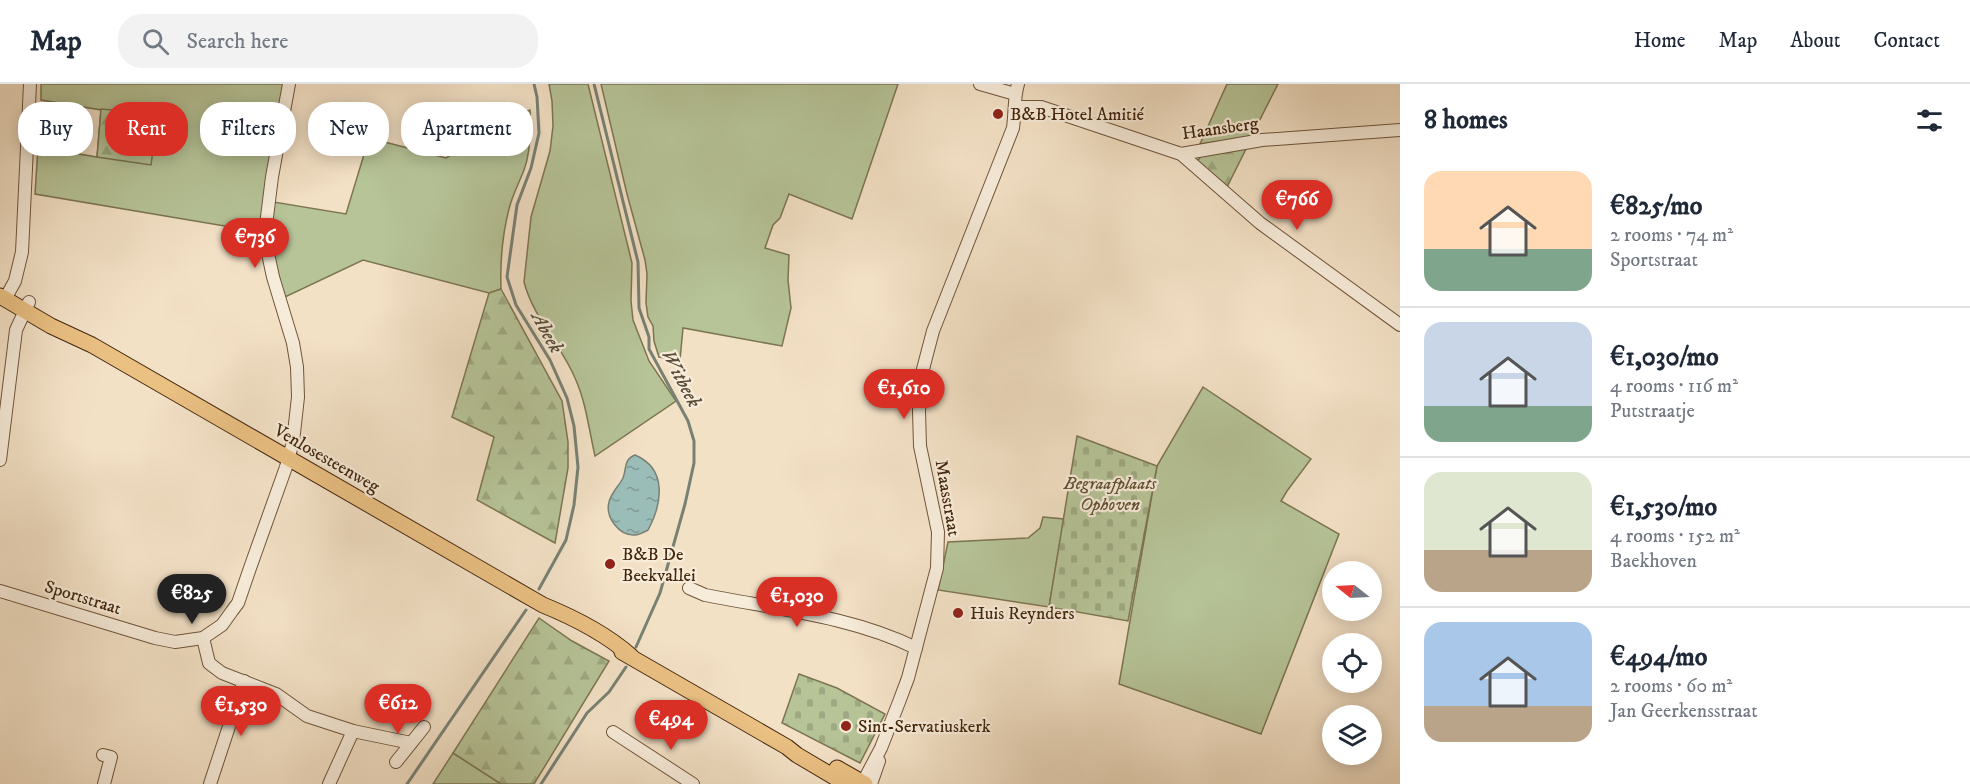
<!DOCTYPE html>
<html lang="en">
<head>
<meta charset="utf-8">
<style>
	body { margin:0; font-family:"IM FELL DW Pica",serif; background:#f2f2f3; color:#1f2937; height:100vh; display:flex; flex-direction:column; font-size:22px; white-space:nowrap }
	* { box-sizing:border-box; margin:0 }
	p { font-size:20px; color:#747a83 }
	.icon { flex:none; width:33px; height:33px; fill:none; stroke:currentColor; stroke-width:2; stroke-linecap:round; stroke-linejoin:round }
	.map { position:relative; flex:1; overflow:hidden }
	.side { display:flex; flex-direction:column; background:#fff; width:570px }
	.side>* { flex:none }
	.banner { position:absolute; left:18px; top:18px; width:570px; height:54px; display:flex; gap:12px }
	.needle { width:39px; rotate:288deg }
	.buttons { position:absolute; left:1322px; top:477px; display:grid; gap:12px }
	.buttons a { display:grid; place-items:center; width:60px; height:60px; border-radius:50%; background:#fff; box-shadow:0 3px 15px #0003; font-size:30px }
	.price { position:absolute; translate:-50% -51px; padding:0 14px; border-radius:21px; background:#d93025; color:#fff; font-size:20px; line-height:39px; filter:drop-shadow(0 2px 3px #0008) }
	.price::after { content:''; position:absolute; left:50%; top:36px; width:18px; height:14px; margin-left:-9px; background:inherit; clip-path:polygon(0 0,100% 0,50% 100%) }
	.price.selected { background:#222; color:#fff }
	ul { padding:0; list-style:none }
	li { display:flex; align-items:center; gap:18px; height:150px; padding:0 24px }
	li+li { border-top:2px solid #e0e1e3 }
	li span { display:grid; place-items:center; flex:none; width:168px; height:120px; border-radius:18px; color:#555 }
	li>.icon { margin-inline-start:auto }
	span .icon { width:72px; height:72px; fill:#fffc; stroke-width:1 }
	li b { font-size:26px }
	h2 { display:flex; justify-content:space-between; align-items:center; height:72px; padding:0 24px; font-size:26px }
	.pill { padding:0 21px; border-radius:24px; background:#fff; box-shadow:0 3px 15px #0003; font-size:21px; line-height:54px }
	.pill.selected { background:#d93025; color:#fff }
	header { display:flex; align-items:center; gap:36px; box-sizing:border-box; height:84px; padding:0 30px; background:#fff; border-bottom:2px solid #e0e1e3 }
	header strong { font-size:28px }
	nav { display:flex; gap:33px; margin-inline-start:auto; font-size:21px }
	.search { width:420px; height:54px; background:#f2f2f3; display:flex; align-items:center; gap:15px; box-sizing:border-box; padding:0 21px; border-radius:24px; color:#747a83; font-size:22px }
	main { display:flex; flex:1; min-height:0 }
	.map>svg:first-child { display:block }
	.green { fill:#b6c498; stroke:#7c7552; stroke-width:1.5 }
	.forest { fill:url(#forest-firs); stroke:#7c7552; stroke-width:1.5 }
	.cemetery { fill:url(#cemetery-stones); stroke:#7c7552; stroke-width:1.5 }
	.water { fill:url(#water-ripples); stroke:#788174; stroke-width:1.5 }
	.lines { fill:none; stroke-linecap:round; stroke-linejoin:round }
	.stream { stroke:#788174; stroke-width:3 }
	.minor-casing { stroke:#6f553b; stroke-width:14 }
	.major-casing { stroke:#43260d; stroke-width:17 }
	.minor { stroke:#f7ecda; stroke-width:12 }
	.major { stroke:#eac083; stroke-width:15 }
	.poi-dot { fill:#8f2418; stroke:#f7ecda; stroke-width:2 }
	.labels { text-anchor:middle; stroke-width:4.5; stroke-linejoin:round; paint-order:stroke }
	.poi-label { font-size:18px; fill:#43260d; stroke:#f7ecda; text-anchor:start }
	.street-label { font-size:18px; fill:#43260d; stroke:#f7ecda }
	.park-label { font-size:18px; font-style:italic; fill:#604e30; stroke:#f7ecda }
	.water-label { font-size:20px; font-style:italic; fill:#594c38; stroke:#f7ecda }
</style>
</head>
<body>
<header>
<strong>Map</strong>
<div class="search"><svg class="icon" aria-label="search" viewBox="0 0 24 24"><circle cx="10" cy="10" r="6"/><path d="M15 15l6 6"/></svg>Search here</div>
<nav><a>Home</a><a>Map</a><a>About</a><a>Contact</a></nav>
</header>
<main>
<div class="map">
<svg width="1400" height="700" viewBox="0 0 1400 700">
	<defs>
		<pattern id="forest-firs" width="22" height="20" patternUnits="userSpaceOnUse" patternTransform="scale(1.5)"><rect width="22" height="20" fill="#b6c498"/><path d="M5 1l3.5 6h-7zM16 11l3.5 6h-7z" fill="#9ea882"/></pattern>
		<pattern id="cemetery-stones" width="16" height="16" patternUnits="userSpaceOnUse" patternTransform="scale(1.5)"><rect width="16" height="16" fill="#b6c498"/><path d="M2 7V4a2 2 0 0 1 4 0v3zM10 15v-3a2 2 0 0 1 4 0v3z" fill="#9ea882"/></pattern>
		<pattern id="water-ripples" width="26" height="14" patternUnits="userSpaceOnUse" patternTransform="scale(1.5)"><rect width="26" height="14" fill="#9bbdb8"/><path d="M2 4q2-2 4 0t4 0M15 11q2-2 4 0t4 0" fill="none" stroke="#809994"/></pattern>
	</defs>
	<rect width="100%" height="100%" fill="#f3e1c6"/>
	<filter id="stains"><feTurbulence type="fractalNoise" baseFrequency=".00333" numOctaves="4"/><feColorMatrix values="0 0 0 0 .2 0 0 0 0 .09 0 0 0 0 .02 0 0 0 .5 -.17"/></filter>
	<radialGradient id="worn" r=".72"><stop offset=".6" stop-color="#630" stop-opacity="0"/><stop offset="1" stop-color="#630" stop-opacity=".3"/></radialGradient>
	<!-- green -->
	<g class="green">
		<path d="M 41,0 L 286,0 L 261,148 L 35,110 L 38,63 L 97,73 L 101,26 L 41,16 Z"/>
		<path d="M 549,0 L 588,0 L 632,179 L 631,217 L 633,236 L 649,277 L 676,317 L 595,372 C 589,346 586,318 575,294 C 561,261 533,233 524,198 L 531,133 L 550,67 L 553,42 L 552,17 Z"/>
		<path d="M 601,0 L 898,0 L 852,135 L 789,110 L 780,134 L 773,141 L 765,164 L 789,171 L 788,196 L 791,224 L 782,262 L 683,244 L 680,276 L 659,273 L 654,257 L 653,242 L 648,233 L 646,219 L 647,190 L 645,176 L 627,110 Z"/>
		<path d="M 1227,0 L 1278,0 L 1251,53 L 1200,60 Z"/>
		<path d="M 530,26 C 531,46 531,67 524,86 C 519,99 512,112 509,125 C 502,152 500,177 501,205 L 489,209 L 363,176 L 285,213 L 276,184 L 271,152 L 274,118 L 346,130 L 369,54 L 446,74 L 520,30 Z"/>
		<path d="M 1203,303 L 1311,375 L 1287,407 L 1281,417 L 1339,450 L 1261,650 L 1119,600 L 1157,382 Z"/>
		<path d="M 1043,433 L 1064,435 L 1049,523 L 938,506 L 948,458 L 1028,454 L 1040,444 Z"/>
		<path d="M 453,669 L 501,700 L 433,700 Z"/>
	</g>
	<!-- forest -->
	<g class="forest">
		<path d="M 101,25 L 158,30 L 151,81 L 97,73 Z"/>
		<path d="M 1247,63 L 1226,105 L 1200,83 L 1198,76 L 1203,70 Z"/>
		<path d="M 501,205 L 562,317 L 568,358 L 568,384 L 555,459 L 477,416 L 494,353 L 452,333 L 489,209 Z"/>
		<path d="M 539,534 L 572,557 L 609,577 L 534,700 L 501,700 L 453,669 Z"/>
	</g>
	<!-- cemetery -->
	<g class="cemetery">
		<path d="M 1077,352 L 1157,382 L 1128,537 L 1049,523 Z"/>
		<path d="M 799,590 L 837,604 L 885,630 L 860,679 L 782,639 Z"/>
	</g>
	<!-- water -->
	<path class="water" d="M 635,371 C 668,385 662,420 648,446 C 644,448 639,451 635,451 C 619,452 605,433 609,418 C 611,409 619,402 623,394 C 627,384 623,376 635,371 Z"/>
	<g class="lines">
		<!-- stream -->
		<g class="stream">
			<path d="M 534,0 L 537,13 L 539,49 L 531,84 L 517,121 L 507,193 L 516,221 L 550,276 L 567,314 L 574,342 L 578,383 L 574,421 L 566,456 L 539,505"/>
			<path d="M 594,0 L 638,178 L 639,224 L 649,253 L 649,265 L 688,337 L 694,357 L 694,379 L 685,420 L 660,509 L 636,563"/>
			<path d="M 407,700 L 526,526"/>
			<path d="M 541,700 L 587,629 L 609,608 L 626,583"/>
		</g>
		<!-- minor casing -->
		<g class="minor-casing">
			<g id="minor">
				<path d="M 980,0 L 1015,10"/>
				<path d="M 1016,23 L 1041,23 L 1181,70 L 1262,56 L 1400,46"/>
				<path d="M 1181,70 L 1260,139 L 1400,241"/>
				<path d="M 5,215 L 15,197 L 22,168 L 30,0"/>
				<path d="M 0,376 L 16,246 L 29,218"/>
				<path d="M 689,504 L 705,511 C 775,525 851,532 916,564"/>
				<path d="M 0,507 L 155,554 L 175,558 L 203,554 L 222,541 L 232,527 L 238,519 L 250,484 L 286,383 L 293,358 L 298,313 L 297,283 L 293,259 L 273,193 L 267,165 L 267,133 L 272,93 L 289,0"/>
				<path d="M 203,554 L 209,579 L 214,583 L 222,589 L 276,610 L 307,632 L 353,647 L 411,659"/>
				<path d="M 613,648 L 693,700"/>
				<path d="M 103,671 L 111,673 L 104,700"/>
				<path d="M 396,678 L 424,643"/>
				<path d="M 210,700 L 244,597"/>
				<path d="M 329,700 L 353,647"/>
				<path d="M 862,700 L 881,664 L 899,618 L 908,594 L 937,484 L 938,448 L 920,362 L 919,327 L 922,289 L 933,247 L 1013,44 C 1015,29 1014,13 1018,0"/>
				<path d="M 871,700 L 879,677"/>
			</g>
		</g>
		<!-- major casing -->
		<g class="major-casing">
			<g id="major">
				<path d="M 0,212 L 51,242 L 92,261 L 543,521 C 575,534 605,549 631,572"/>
				<path d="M 622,568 L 787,663 L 797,671 L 846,700"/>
				<path d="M 837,684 L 865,700"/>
			</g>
		</g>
		<!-- minor -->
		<use href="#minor" class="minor"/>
		<!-- major -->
		<use href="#major" class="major"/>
	</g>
	<!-- markers -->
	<g class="poi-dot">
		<circle cx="998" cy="30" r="6"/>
		<circle cx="610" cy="480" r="6"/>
		<circle cx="958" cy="529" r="6"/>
		<circle cx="846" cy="642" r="6"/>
	</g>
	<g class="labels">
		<!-- poi labels -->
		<g class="poi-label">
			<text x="1010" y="36">B&amp;B Hotel Amitié</text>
			<text x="622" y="476">B&amp;B De<tspan x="622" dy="21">Beekvallei</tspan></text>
			<text x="970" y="535">Huis Reynders</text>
			<text x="858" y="648">Sint-Servatiuskerk</text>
		</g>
		<!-- street labels -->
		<g class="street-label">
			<text transform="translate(1220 44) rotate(-8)" y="6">Haansberg</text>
			<text transform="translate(327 374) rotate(30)" y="6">Venlosesteenweg</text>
			<text transform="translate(948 414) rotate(80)" y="6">Maasstraat</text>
			<text transform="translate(83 513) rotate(17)" y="6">Sportstraat</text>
		</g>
		<!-- park labels -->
		<g class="park-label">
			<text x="1110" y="405">Begraafplaats<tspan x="1110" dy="21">Ophoven</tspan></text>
		</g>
		<!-- water labels -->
		<g class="water-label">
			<text transform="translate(548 248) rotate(61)" y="7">Abeek</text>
			<text transform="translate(682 294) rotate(62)" y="7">Witbeek</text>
		</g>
	</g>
	<rect width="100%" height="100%" filter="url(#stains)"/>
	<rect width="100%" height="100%" fill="url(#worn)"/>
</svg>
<div class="buttons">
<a><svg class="needle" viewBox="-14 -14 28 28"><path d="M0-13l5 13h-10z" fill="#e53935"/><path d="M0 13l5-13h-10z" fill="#747a83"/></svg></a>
<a><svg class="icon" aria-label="locate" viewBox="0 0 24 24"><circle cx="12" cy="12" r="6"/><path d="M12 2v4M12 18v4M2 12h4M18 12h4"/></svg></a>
<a><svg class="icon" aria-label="layers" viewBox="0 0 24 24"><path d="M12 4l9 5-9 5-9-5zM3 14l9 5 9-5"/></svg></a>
</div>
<b class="price" style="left:1297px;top:147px">€766</b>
<b class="price" style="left:255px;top:185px">€736</b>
<b class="price" style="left:904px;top:336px">€1,610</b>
<b class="price selected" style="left:192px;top:541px">€825</b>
<b class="price" style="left:797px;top:544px">€1,030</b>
<b class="price" style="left:398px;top:651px">€612</b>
<b class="price" style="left:241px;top:653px">€1,530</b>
<b class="price" style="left:671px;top:667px">€494</b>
<div class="banner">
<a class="pill">Buy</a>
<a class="pill selected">Rent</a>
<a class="pill">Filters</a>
<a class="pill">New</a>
<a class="pill">Apartment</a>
</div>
</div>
<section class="side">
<h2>8 homes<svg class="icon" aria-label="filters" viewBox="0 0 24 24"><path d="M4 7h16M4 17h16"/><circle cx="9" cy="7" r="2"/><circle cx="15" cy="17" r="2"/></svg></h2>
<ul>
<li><span style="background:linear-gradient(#ffd9b3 65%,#7fa58c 0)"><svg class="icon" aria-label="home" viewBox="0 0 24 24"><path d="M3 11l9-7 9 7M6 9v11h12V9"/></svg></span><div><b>€825/mo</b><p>2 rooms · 74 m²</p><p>Sportstraat</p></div></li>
<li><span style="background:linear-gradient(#c9d6e8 70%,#7fa58c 0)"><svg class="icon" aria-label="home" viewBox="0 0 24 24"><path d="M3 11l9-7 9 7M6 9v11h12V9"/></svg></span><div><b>€1,030/mo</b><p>4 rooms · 116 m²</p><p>Putstraatje</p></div></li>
<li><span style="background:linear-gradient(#dfe7d0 65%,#b9a48a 0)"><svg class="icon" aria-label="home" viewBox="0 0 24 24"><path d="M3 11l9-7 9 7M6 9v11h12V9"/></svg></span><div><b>€1,530/mo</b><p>4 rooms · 152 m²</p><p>Baekhoven</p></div></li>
<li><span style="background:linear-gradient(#a9c7e8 70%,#b9a48a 0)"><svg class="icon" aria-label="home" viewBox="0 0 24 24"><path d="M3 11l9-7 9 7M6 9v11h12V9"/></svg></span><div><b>€494/mo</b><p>2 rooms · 60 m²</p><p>Jan Geerkensstraat</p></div></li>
</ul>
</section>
</main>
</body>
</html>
